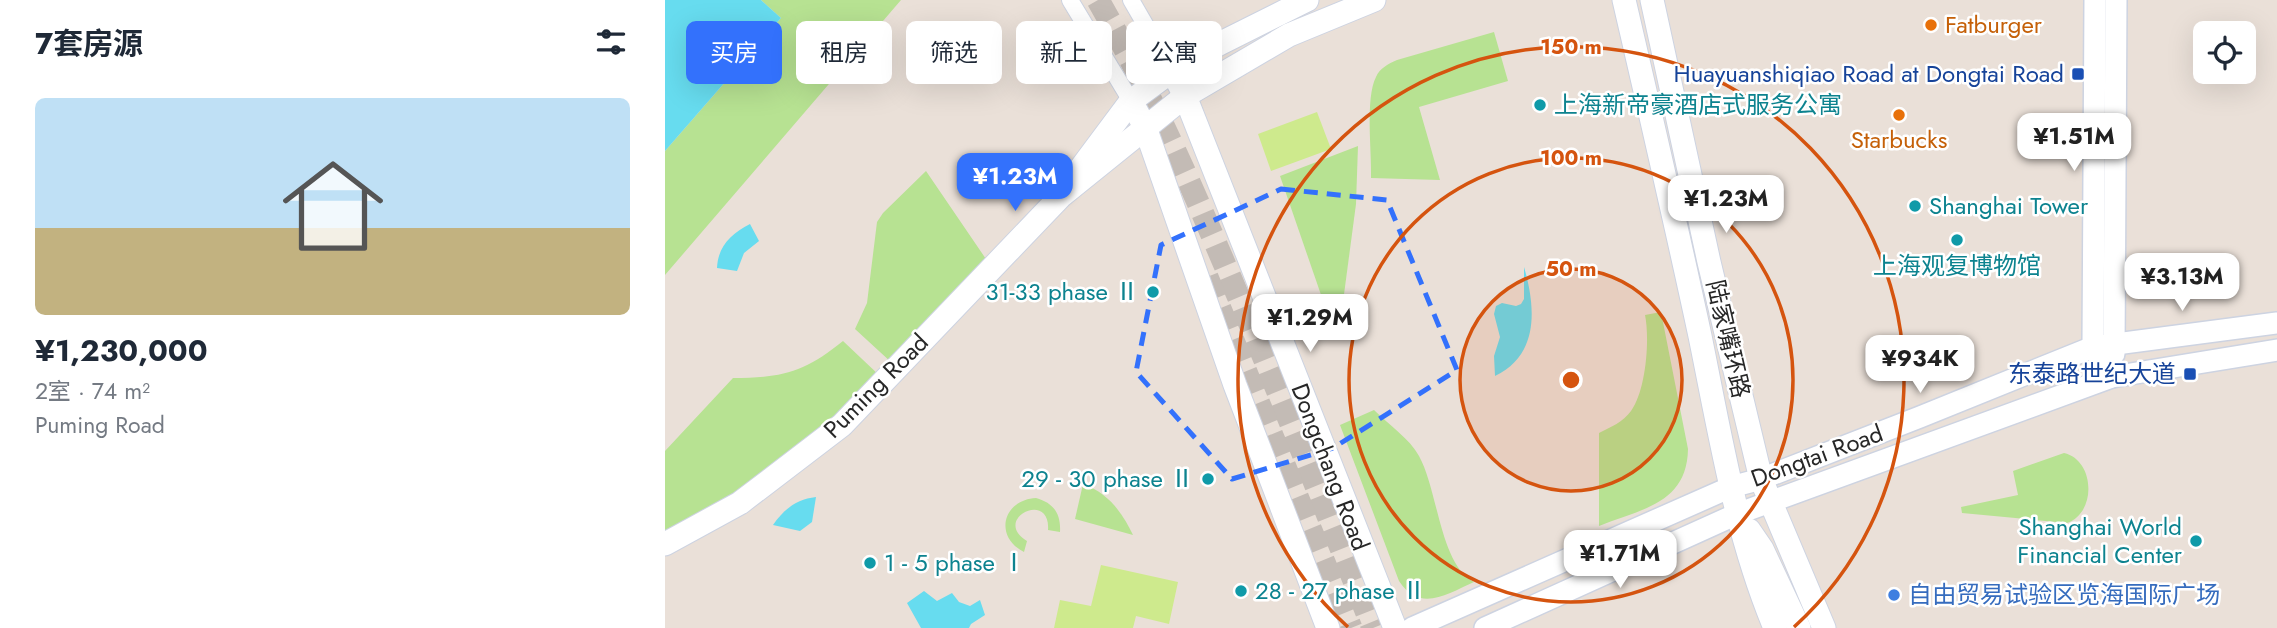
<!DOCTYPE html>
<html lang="zh">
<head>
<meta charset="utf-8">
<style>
	body { margin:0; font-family:Jost,"Noto Sans SC",sans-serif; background:#f2f2f3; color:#1f2937; height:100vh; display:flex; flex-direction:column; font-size:26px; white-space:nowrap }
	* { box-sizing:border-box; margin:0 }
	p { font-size:23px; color:#747a83 }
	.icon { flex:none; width:38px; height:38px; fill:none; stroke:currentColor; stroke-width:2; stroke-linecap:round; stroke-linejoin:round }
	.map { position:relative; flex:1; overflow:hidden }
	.panel { display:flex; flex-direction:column; background:#fff; width:665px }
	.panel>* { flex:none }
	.banner { position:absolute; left:21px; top:21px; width:665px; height:63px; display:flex; gap:14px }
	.buttons { position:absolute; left:1528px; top:21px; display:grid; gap:14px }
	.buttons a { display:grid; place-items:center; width:63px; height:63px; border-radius:10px; background:#fff; box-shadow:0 7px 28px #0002; font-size:35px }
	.price { position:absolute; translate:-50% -60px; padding:0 16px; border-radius:14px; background:#fff; color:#222; font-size:23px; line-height:46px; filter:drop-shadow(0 2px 4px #0008) }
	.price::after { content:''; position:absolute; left:50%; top:42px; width:21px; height:16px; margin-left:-10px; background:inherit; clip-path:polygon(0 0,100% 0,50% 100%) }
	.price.on { background:#3371fc; color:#fff }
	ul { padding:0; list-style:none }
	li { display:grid; align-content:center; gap:14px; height:371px; padding:0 35px }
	li span { display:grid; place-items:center; height:217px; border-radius:10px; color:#555 }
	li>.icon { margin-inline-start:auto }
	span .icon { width:126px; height:126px; fill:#fffc; stroke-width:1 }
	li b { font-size:30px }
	h2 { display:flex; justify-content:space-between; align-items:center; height:84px; padding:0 35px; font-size:30px }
	.chip { padding:0 24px; border-radius:10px; background:#fff; box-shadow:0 7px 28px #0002; font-size:24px; line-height:63px }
	.chip.on { background:#3371fc; color:#fff }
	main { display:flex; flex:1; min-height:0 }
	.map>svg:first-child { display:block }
	.green { fill:#b7e292 }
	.pitch { fill:#ceea8d }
	.water { fill:#67dcef }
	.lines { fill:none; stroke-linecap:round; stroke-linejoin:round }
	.secondary-tunnel { stroke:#c3bbb5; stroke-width:23; stroke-dasharray:23 11; stroke-linecap:butt }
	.minor-casing { stroke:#cdd3e1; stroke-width:18 }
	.tertiary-casing { stroke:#cdd3e1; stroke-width:24 }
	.secondary-casing { stroke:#cdd3e1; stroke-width:25 }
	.minor { stroke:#fff; stroke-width:16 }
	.tertiary { stroke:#fff; stroke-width:21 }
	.secondary { stroke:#fff; stroke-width:23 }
	.marked { fill:none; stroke:#3371fc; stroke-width:5; stroke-dasharray:14 9; stroke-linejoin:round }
	.ring { fill:none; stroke:#d5540f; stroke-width:3.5 }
	.food-dot { fill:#e8710a; stroke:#fff; stroke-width:2.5 }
	.transit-dot { fill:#1a4fb4; stroke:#fff; stroke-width:2.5 }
	.culture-dot { fill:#0f9aa8; stroke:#fff; stroke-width:2.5 }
	.shop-dot { fill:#3f7fe0; stroke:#fff; stroke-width:2.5 }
	.labels { text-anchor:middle; stroke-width:5; stroke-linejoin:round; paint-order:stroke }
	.food-label { font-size:24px; fill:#c56008; stroke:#fff; text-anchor:start }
	.transit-label { font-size:24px; fill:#164399; stroke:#fff; text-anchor:end }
	.culture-label { font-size:24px; fill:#0d838f; stroke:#fff; text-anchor:start }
	.street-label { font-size:24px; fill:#272727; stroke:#fff }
	.shop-label { font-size:24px; fill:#366cbe; stroke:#fff; text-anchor:start }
	.centre { fill:#d5540f; stroke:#fff; stroke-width:3.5 }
	.ring-label { font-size:21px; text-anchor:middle; font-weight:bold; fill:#d5540f; stroke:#fff; stroke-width:5; stroke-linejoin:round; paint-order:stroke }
</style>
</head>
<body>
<main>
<section class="panel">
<h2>7套房源<svg class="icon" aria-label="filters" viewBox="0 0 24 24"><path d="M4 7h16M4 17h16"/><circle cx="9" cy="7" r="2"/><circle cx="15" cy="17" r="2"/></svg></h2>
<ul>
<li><span style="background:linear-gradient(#bfe0f5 60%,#c2b280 0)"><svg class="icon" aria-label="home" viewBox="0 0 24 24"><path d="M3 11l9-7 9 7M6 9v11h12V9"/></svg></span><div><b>¥1,230,000</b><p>2室 · 74 m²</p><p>Puming Road</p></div></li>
</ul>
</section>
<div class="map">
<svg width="1612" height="628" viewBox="0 0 1612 628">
	<rect width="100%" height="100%" fill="#eae0d8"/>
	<!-- green -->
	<g class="green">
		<path d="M 96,0 L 236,0 L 0,275 L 0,151 L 116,18 Z"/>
		<path d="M 829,32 L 843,81 L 754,107 L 775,180 L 706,178 C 707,152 700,98 711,77 C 715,68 723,64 732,60 Z"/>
		<path d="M 693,146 L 691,204 L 676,317 L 664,318 L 615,176 Z"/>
		<path d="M 261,171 L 323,262 L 227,363 L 190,329 L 202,303 L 212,222 L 218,213 Z"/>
		<path d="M 996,312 L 1023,449 C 1022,504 976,509 934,526 L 934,433 C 946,427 958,422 966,411 C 981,391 985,339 980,315 Z"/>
		<path d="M 178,341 L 215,376 L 173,419 L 71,496 L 0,536 L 0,451 L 68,378 C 117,378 140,372 178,341 Z"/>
		<path d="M 709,410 C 723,424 745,439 754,456 C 773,490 775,565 809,582 C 782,594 755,613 734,581 L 675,425 Z"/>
		<path d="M 1399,453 C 1430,460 1432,513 1402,523 L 1297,513 L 1296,507 L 1353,495 L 1348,471 Z"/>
		<path d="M 418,484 C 443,493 457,512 468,535 L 410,519 Z"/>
		<path d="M 371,498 C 389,503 396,514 395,532 L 383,530 C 386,489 326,519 362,541 L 359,552 C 329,537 337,500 371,498 Z"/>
	</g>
	<!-- pitch -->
	<g class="pitch">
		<path d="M 652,112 L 666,149 L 606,171 L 593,134 Z"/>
		<path d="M 436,565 L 513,582 L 504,624 L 471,616 L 468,628 L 389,628 L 395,600 L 426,606 Z"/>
	</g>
	<!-- water -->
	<g class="water">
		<path d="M 0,0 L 96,0 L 116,18 L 0,151 Z"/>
		<path d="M 85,224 L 94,241 L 79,253 L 72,271 L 52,268 C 53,246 66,234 85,224 Z"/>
		<path d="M 859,267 C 871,308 874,355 830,376 L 829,356 L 835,337 L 829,314 L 831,306 L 837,303 L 851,306 L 856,304 L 859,299 Z"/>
		<path d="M 151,497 L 147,522 L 135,531 L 108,525 C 119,509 132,499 151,497 Z"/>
		<path d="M 259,591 L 272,601 L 287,593 L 294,602 L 305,606 L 315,600 L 320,615 L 306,624 L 304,628 L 256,628 L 242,603 Z"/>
	</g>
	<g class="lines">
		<!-- secondary-tunnel -->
		<g class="secondary-tunnel">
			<path d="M 433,0 C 479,80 517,164 553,249 C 607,374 657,501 708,628"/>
			<path d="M 542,277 L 686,628"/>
		</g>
		<!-- minor casing -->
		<g class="minor-casing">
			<g id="minor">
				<path d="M 405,0 L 466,101"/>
				<path d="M 466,0 L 507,71"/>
			</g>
		</g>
		<!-- tertiary casing -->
		<g class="tertiary-casing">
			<g id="tertiary">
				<path d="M 1430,0 L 1428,347 L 1447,377"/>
				<path d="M 1449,354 L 1451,0"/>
				<path d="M 747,628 L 1066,487 L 1096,479 L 1255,417 L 1428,347 L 1612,323"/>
				<path d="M 820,628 L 1072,514 L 1447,377 L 1612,350"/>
			</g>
		</g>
		<!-- secondary casing -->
		<g class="secondary-casing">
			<g id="secondary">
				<path d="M 959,0 C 985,112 1011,224 1035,336 C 1055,434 1071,535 1110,628"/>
				<path d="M 987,0 L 1044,262 L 1096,479 L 1159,628"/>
				<path d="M 507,71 L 520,96 L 730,628"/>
				<path d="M 466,101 L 480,127 L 570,385 L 663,628"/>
				<path d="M 416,168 L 466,101 L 507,71 L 554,44 L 642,0"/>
				<path d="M 1084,530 L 1097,549 L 1134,628"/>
				<path d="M 0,544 L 75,503 L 177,425 L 396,196 L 520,96 L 624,35 L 709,0"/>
			</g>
		</g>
		<!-- minor -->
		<use href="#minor" class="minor"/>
		<!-- tertiary -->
		<use href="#tertiary" class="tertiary"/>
		<!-- secondary -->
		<use href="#secondary" class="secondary"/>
	</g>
	<!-- marked area -->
	<path class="marked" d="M 616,189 L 722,200 L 792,370 L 668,448 L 567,479 L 471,372 L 496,245 Z"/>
	<!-- distance rings -->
	<circle cx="906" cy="380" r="111" fill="#d5540f" fill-opacity=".12"/>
	<g class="ring">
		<circle cx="906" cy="380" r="111"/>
		<circle cx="906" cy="380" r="222"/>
		<path d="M683 627A333 333 0 1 1 1129 627"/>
	</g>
	<!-- markers -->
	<g class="food-dot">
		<circle cx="1266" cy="25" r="7"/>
		<circle cx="1234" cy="115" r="7"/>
	</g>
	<g class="transit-dot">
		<rect x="1406" y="67" width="14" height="14" rx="3.5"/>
		<rect x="1518" y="367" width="14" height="14" rx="3.5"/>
	</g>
	<g class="culture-dot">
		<circle cx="875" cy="105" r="7"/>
		<circle cx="1250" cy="206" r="7"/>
		<circle cx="1292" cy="240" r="7"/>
		<circle cx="488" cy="292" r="7"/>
		<circle cx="543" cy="479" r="7"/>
		<circle cx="1531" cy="541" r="7"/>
		<circle cx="205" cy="563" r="7"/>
		<circle cx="576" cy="591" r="7"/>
	</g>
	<circle class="shop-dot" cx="1229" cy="595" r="7"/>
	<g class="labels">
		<!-- food labels -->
		<g class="food-label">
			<text x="1280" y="33">Fatburger</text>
			<text x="1234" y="148" text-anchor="middle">Starbucks</text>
		</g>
		<!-- transit labels -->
		<g class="transit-label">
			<text x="1399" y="82">Huayuanshiqiao Road at Dongtai Road</text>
			<text x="1511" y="382">东泰路世纪大道</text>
		</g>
		<!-- culture labels -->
		<g class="culture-label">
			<text x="889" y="113">上海新帝豪酒店式服务公寓</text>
			<text x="1264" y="214">Shanghai Tower</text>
			<text x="1292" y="274" text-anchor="middle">上海观复博物馆</text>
			<text x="474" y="300" text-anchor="end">31-33 phase Ⅱ</text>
			<text x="529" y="487" text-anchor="end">29 - 30 phase Ⅱ</text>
			<text x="1517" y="535" text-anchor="end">Shanghai World<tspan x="1517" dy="28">Financial Center</tspan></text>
			<text x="219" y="571">1 - 5 phase Ⅰ</text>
			<text x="590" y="599">28 - 27 phase Ⅱ</text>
		</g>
		<!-- street labels -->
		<g class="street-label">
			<text transform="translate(1063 339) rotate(77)" y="8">陆家嘴环路</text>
			<text transform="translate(211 386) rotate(-45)" y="8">Puming Road</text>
			<text transform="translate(1152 456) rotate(-20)" y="8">Dongtai Road</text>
			<text transform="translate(665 467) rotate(69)" y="8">Dongchang Road</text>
		</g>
		<!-- shop labels -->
		<g class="shop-label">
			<text x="1243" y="603">自由贸易试验区览海国际广场</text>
		</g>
	</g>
	<circle cx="906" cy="380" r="10" class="centre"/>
	<g class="ring-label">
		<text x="906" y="54">150 m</text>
		<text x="906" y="165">100 m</text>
		<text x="906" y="276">50 m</text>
	</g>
</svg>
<div class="buttons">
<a><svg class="icon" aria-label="locate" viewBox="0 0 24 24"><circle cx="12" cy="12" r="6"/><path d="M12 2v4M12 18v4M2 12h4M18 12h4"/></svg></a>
</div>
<b class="price" style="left:1409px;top:173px">¥1.51M</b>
<b class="price on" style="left:350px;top:213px">¥1.23M</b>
<b class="price" style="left:1061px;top:235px">¥1.23M</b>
<b class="price" style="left:1517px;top:313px">¥3.13M</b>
<b class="price" style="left:645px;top:354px">¥1.29M</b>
<b class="price" style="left:1255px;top:395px">¥934K</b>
<b class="price" style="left:955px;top:590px">¥1.71M</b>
<div class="banner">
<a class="chip on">买房</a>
<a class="chip">租房</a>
<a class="chip">筛选</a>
<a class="chip">新上</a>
<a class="chip">公寓</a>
</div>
</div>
</main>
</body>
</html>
